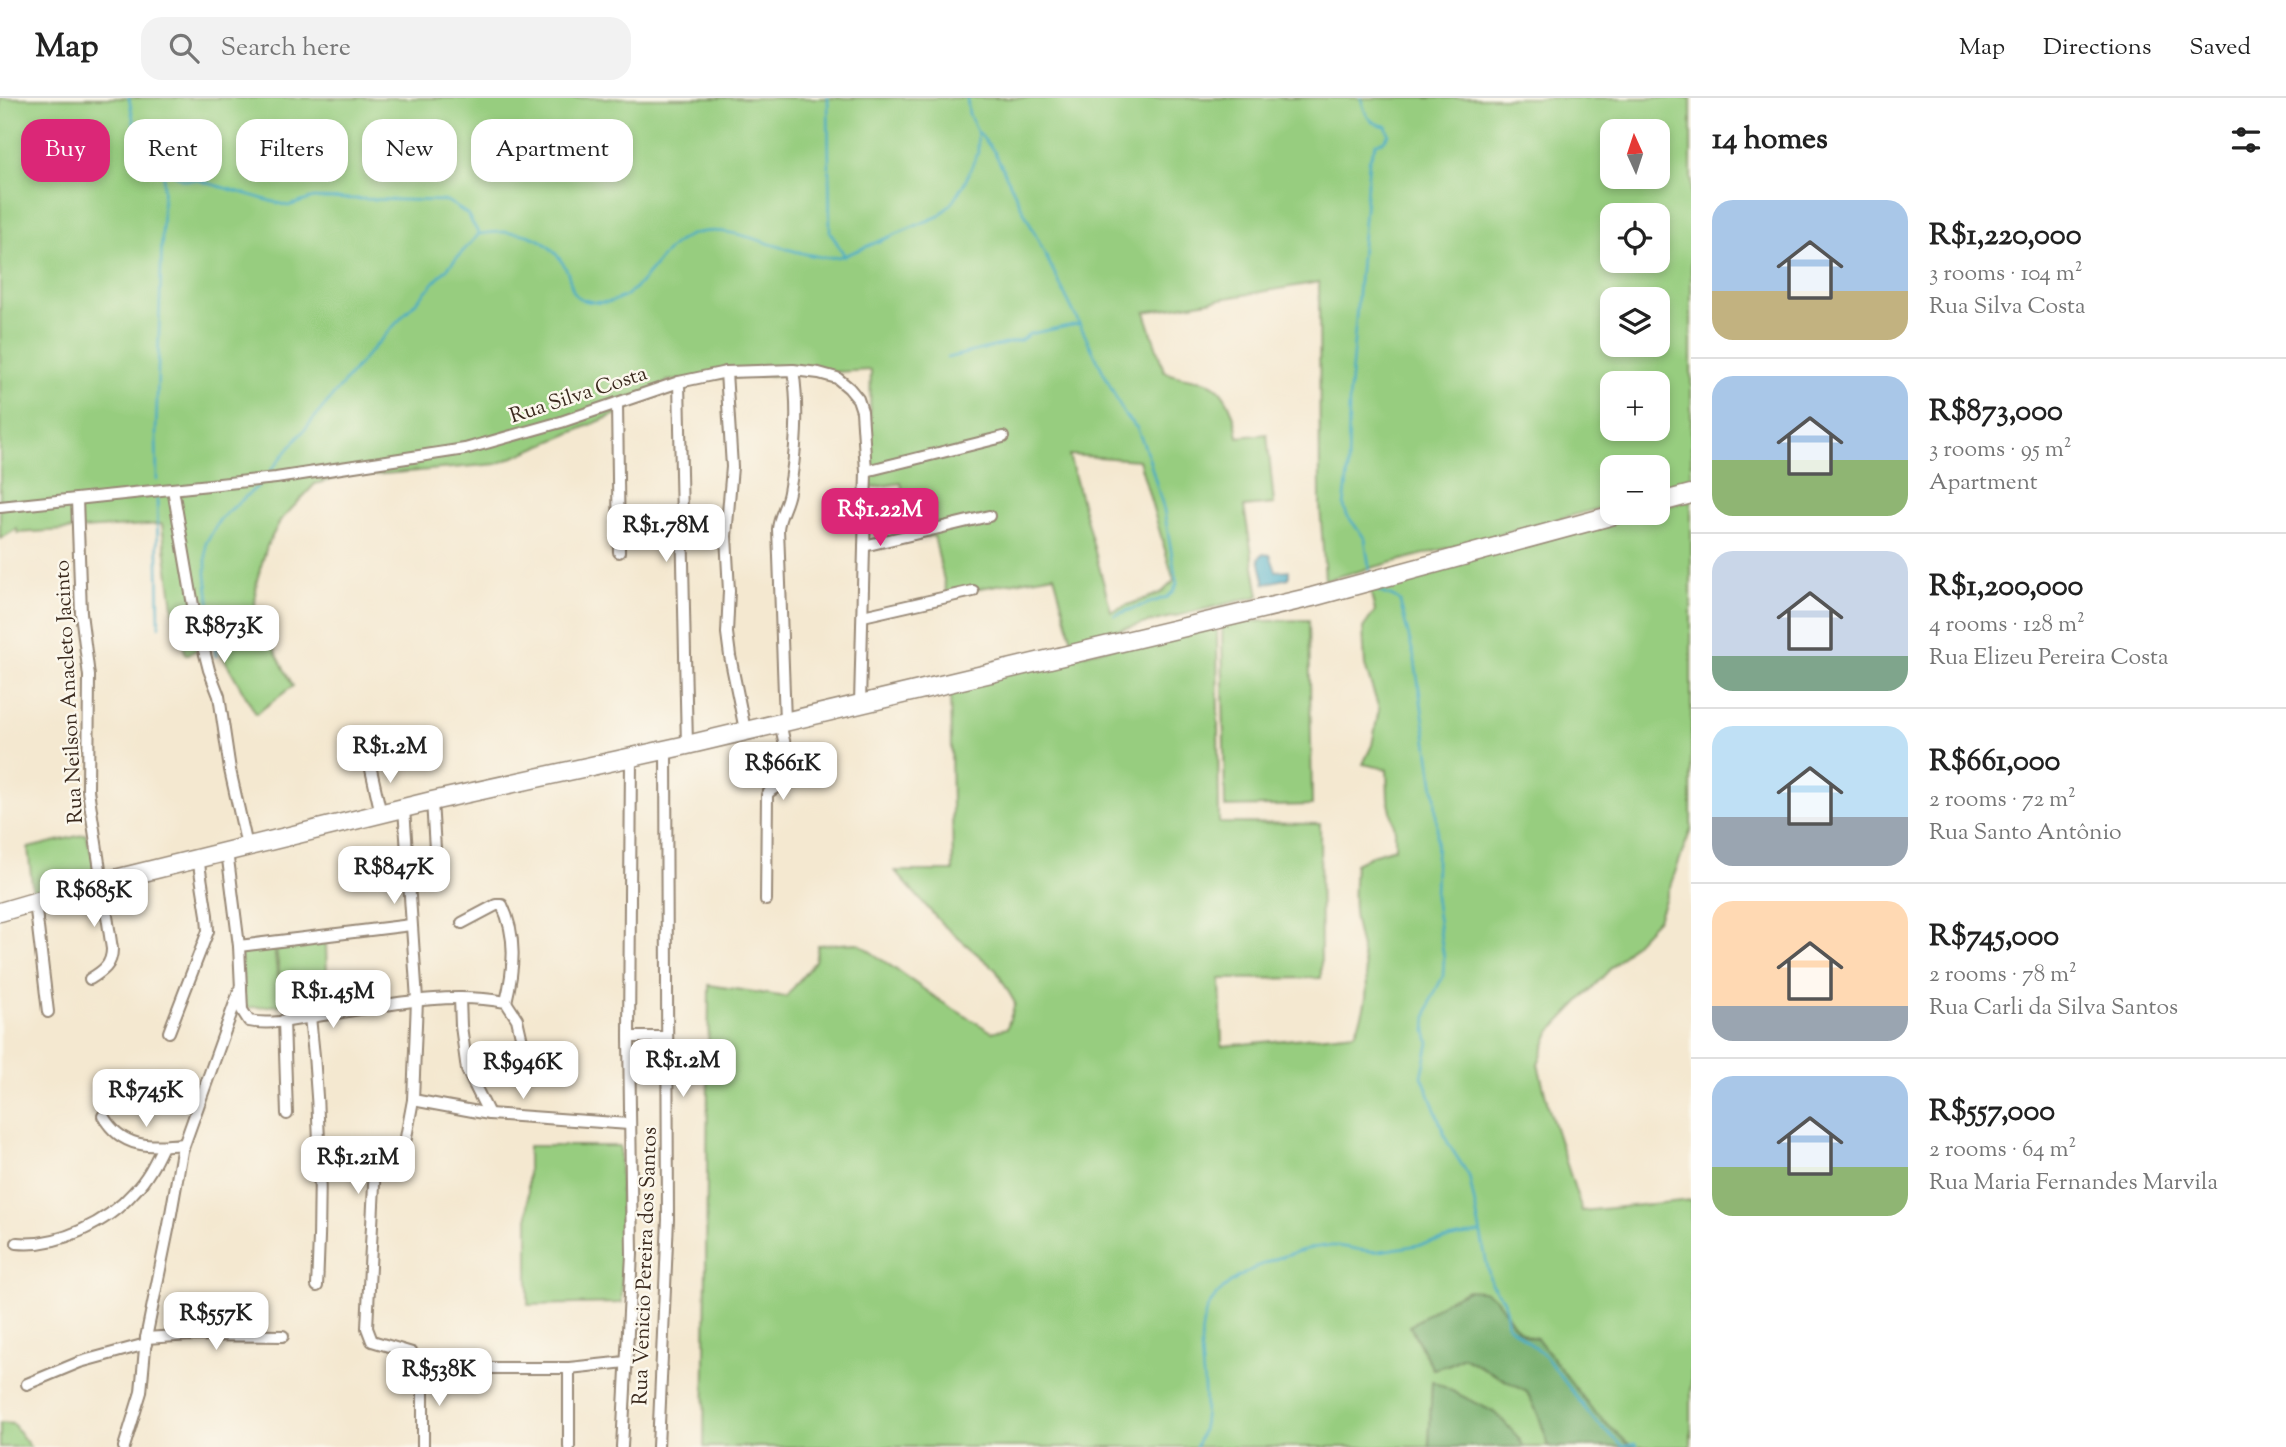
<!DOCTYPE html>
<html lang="en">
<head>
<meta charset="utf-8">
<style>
	body { margin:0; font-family:"Sorts Mill Goudy",serif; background:#f2f2f2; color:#222; height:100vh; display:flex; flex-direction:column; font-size:26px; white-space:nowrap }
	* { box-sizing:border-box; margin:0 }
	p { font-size:23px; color:#767676 }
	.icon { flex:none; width:38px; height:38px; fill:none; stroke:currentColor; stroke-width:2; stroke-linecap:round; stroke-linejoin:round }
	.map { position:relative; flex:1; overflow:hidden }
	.panel { display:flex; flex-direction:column; background:#fff; width:595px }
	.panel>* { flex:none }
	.guide { position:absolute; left:21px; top:21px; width:665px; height:63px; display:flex; gap:14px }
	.needle { width:46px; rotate:357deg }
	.fabs { position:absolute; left:1600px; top:21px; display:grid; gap:14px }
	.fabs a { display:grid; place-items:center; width:70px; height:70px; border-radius:14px; background:#fff; box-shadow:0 4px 10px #0003; font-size:35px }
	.price { position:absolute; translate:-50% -60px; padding:0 16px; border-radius:14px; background:#fff; color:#222; font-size:23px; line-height:46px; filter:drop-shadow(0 2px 4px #0008) }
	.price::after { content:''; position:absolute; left:50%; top:42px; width:21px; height:16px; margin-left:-10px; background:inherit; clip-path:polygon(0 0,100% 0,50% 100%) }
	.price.on { background:#db2777; color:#fff }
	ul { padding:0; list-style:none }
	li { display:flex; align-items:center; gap:21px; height:175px; padding:0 21px }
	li+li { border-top:2px solid #e0e0e0 }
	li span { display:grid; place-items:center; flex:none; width:196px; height:140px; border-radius:21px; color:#555 }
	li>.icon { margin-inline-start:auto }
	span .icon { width:84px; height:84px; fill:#fffc; stroke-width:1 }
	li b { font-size:30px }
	h2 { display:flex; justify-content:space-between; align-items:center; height:84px; padding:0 21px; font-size:30px }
	.pill { padding:0 24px; border-radius:21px; background:#fff; box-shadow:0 4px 10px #0003; font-size:24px; line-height:63px }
	.pill.on { background:#db2777; color:#fff }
	header { display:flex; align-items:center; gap:42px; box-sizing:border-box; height:98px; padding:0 35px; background:#fff; border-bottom:2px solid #e0e0e0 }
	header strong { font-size:33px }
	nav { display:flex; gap:38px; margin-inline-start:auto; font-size:24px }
	.search { width:490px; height:63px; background:#f2f2f2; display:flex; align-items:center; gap:18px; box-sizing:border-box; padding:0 24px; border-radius:21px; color:#767676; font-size:26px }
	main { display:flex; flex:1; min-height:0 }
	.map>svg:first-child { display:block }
	.green { fill:#97cd7f; stroke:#697c4e; stroke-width:2; fill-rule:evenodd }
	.forest { fill:#79b06e; stroke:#5a6d46; stroke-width:2 }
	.water { fill:#45abc5; stroke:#406a72; stroke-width:2 }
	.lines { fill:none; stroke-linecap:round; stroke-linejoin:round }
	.stream { stroke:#45abc5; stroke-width:2.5 }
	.street-casing { stroke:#988977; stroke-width:14 }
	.primary-casing { stroke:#988977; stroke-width:21 }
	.street { stroke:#fff; stroke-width:10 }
	.primary { stroke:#fff; stroke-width:18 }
	.labels { text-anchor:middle; stroke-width:5; stroke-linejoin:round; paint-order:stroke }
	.street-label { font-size:21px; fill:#3b2a1e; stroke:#fbf7ec }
</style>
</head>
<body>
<header>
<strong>Map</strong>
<div class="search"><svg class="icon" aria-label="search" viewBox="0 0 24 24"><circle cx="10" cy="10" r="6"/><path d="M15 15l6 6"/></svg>Search here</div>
<nav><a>Map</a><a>Directions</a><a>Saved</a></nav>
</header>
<main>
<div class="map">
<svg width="1691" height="1349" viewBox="0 0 1691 1349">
	<rect width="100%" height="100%" fill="#fbf7ec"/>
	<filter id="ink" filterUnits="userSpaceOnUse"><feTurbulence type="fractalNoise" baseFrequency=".0143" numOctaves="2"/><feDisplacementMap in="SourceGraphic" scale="14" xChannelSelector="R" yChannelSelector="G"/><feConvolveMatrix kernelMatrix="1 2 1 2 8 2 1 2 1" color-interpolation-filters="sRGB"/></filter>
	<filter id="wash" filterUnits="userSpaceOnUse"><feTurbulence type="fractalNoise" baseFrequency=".00686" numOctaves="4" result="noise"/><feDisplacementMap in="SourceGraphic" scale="28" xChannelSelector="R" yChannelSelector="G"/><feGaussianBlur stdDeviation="1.57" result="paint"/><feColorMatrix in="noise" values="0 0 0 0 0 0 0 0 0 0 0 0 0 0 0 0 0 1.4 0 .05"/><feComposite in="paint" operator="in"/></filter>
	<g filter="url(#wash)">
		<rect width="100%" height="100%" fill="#f4e8d0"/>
		<!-- green -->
		<g class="green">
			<path d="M 0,0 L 1691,0 L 1691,386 L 1657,395 L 1657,369 L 1612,369 L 1612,407 L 1325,482 L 1320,407 L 1319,184 L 1145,214 L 1164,273 C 1178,281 1192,280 1207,284 C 1227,290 1236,321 1238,339 L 1267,336 L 1274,406 L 1244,409 L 1259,498 L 1072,543 L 1054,477 L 947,496 L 934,438 L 913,440 L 901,385 L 868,390 L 871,272 L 667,283 L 660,292 L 621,314 L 497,366 L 373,377 L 365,373 L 315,386 L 280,423 L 267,448 L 257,482 L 255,506 L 257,518 L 293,588 L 256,616 L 214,543 L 186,557 L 175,524 L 162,426 L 18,435 L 17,431 L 0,441 ZM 1612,33 L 1657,33 L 1657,79 L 1612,79 ZM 1612,117 L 1657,117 L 1657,163 L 1612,163 ZM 1612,201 L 1657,201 L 1657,247 L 1612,247 ZM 1612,285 L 1657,285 L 1657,331 L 1612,331 ZM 1069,357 L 1139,362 L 1174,483 L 1161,495 L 1111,513 Z"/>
			<path d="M 1691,401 L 1691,731 L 1658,821 L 1550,934 L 1538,966 L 1549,1011 L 1582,1113 L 1691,1102 L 1691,1349 L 1632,1349 L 1595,1315 L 1537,1240 C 1522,1240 1513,1226 1506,1214 L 1446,1203 L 1410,1228 L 1433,1271 L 1450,1266 L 1463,1259 L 1527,1294 L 1539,1318 L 1549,1349 L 1524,1349 L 1517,1338 L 1432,1284 L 1429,1349 L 704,1349 L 709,887 L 786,899 L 815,863 L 818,847 L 858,845 L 942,904 L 992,934 L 1007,930 L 1015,905 L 996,872 L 942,826 L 895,773 L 953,773 L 950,588 L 1217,524 L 1219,725 L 1320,726 L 1321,880 L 1220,881 L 1222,948 L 1355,935 C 1377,888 1363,868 1355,822 C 1352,804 1354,784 1355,766 L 1375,756 L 1395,750 L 1395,732 L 1388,700 L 1387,671 L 1363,666 L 1372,647 L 1379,611 L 1365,568 L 1363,530 L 1375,513 L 1369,487 L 1642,415 L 1657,415 L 1657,411 Z"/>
			<path d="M 1309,522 L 1312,707 L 1225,709 L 1222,524 Z"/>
			<path d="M 86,736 L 98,778 L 33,795 L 28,750 Z"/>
			<path d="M 326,845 L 328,910 L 291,915 L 284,909 L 276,851 Z"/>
			<path d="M 274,850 L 281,907 L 245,910 L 240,854 Z"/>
			<path d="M 528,1048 L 620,1048 L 622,1205 L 528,1207 Z"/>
			<path d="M 0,1325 L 13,1326 L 30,1349 L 0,1349 Z"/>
		</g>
		<!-- forest -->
		<g class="forest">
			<path d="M 1468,1192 C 1473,1193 1481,1192 1486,1194 C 1507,1204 1511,1240 1537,1240 L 1595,1315 L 1632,1349 L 1549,1349 L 1539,1318 L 1527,1294 L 1463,1259 L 1450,1266 L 1433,1271 L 1410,1228 L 1446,1203 Z"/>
			<path d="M 1432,1283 L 1496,1315 L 1517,1338 L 1524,1349 L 1429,1349 Z"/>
		</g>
		<!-- water -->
		<path class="water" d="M 1262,456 L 1270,457 L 1276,473 L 1289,472 L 1289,480 L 1265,486 L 1259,461 Z"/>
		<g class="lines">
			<!-- stream -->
			<g class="stream">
				<path d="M 129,0 L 140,56 L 184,82 L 197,82 L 288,108 L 314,100 L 447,103 L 467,116 L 479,136"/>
				<path d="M 828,0 L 830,134 L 845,158"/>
				<path d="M 1361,0 C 1365,16 1368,26 1386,28 L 1389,36 L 1384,43 L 1376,45 L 1369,63 L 1349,304 L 1348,374 L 1344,408 L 1347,417 L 1365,441 L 1370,475"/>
				<path d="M 977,33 L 994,53 L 1125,318 L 1137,330 L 1148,357 L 1164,412 L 1177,486 L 1173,494 L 1167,499 L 1115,517"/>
				<path d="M 479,136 C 517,130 547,135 566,171 C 570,178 570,189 575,196 C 579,202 587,203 594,204 C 645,211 654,144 697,135 C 729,128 760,144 791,152 C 803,156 815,158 827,160 L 844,158 L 939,118 L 951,106 L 965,84 L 978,54 L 977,33 L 969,16 L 967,0"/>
				<path d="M 947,260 L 1021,242 L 1029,236 L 1078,226"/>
				<path d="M 271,372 L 366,258 L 479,136"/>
				<path d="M 157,381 L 156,335 L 164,70"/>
				<path d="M 157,397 L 159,529"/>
				<path d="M 1375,488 C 1380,499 1393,495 1400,504 L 1415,563 L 1435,698 L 1437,730 L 1435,799 L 1444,861 L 1443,878 L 1431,902 L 1427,918 L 1426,933 L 1429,945 L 1422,978 L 1448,1045 L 1469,1078 L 1491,1186 L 1504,1202 L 1508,1227 L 1545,1258 L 1594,1322 L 1623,1348 L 1635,1346 L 1636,1349"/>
				<path d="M 216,558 L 206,477 L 206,445 L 220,421 L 258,388"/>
				<path d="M 1196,1349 C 1217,1307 1192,1260 1205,1217 C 1215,1179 1296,1148 1331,1148 C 1347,1147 1363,1155 1379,1153 C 1413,1149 1446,1141 1479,1135"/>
			</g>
		</g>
	</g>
	<g filter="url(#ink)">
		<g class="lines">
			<!-- street casing -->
			<g class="street-casing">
				<g id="street">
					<path d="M 726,274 L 732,369 L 726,438 L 729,493 L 727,535 L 730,558 L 745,632"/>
					<path d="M 679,284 L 687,647"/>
					<path d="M 617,305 L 619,454"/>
					<path d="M 866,373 L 1003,339"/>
					<path d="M 173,391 L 194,513 L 209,572 L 219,598 L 230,672 L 247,748"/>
					<path d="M 77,401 L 81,515 L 89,578 L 88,692 L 112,851 C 112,867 103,873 90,881"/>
					<path d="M 0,409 L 276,380 L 465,351 L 561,324 L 679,284 L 726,274 L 793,272 L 819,275 L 837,280 L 849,290 L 858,301 L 862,313 L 866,373 L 860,605"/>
					<path d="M 864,448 L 989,418"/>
					<path d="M 863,518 L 973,493"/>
					<path d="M 785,623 L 778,431 C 779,418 787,407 789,394 C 796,357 799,309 793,272"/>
					<path d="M 371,657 L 370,667 L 381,716"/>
					<path d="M 432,703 L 437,783"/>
					<path d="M 404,710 L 417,902 L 413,1002 L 404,1050 L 401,1053 L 381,1057 L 375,1066 L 367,1230 L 372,1243 L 412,1255 L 423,1270 L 423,1349"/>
					<path d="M 227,753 L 239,848 L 242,912 L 249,923 C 274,928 304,920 329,916 C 387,907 447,893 506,904 L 517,921 L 522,943"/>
					<path d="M 766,802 L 767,697 C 772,687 786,689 792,680 L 780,624"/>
					<path d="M 35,804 L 48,914"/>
					<path d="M 462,825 L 496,807 L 502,807 C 517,838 514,871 506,904"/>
					<path d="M 239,848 L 411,827"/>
					<path d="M 460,900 L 461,928 L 467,972 L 489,1016"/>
					<path d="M 310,919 C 321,1011 322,1096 317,1188"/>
					<path d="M 284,922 L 287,1016"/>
					<path d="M 169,934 L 208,833 L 207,817 L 198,760"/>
					<path d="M 629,939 L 666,939"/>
					<path d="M 413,1002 L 489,1016 L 629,1026"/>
					<path d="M 103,1018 C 122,1051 150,1049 184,1046"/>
					<path d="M 17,1145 C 58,1149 107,1125 134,1094 C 147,1081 155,1065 163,1048"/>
					<path d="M 146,1240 L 191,1237 L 283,1238"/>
					<path d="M 423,1270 L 569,1270 L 626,1264"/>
					<path d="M 27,1286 L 80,1264 L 146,1246"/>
					<path d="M 124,1349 L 141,1294 L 146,1240 L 169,1127 L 182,1053 L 241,888"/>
					<path d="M 569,1349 L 569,1270"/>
					<path d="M 622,1349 L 632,1156 L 629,939 L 631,660"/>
					<path d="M 658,1349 L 668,1121 L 666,652"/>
				</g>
			</g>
			<!-- primary casing -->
			<g class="primary-casing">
				<g id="primary">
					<path d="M 1657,405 L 1691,396"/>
					<path d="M 0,814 L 103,784 L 432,703 L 687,647 L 1312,499 L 1621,415"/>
				</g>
			</g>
			<!-- street -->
			<use href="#street" class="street"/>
			<!-- primary -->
			<use href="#primary" class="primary"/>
		</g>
	</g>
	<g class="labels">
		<!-- street labels -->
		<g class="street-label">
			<text transform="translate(578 296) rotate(-18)" y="7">Rua Silva Costa</text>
			<text transform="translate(68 594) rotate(-93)" y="7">Rua Neilson Anacleto Jacinto</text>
			<text transform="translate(644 1168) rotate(-88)" y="7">Rua Venicio Pereira dos Santos</text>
		</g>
	</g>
</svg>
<div class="fabs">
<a><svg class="needle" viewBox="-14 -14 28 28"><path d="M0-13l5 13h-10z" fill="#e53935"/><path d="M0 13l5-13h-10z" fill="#767676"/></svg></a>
<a><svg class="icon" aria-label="locate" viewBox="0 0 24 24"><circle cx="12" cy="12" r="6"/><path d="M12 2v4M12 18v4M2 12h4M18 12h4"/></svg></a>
<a><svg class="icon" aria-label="layers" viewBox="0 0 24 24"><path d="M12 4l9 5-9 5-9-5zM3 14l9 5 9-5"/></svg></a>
<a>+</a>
<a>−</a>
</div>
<b class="price on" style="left:880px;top:450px">R$1.22M</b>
<b class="price" style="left:666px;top:466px">R$1.78M</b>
<b class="price" style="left:224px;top:567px">R$873K</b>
<b class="price" style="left:390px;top:687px">R$1.2M</b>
<b class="price" style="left:783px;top:704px">R$661K</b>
<b class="price" style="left:394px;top:808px">R$847K</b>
<b class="price" style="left:94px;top:831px">R$685K</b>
<b class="price" style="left:333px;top:932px">R$1.45M</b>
<b class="price" style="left:683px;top:1001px">R$1.2M</b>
<b class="price" style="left:523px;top:1003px">R$946K</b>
<b class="price" style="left:146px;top:1031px">R$745K</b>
<b class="price" style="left:358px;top:1098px">R$1.21M</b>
<b class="price" style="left:216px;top:1254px">R$557K</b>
<b class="price" style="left:439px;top:1310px">R$538K</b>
<div class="guide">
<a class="pill on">Buy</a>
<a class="pill">Rent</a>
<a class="pill">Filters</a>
<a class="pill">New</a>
<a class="pill">Apartment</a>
</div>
</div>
<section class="panel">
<h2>14 homes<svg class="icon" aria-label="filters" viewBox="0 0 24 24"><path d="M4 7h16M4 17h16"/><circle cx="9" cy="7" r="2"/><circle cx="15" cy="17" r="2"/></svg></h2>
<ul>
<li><span style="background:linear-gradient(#a9c7e8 65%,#c2b280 0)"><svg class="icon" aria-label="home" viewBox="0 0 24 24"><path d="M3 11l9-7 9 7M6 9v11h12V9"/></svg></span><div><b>R$1,220,000</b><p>3 rooms · 104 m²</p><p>Rua Silva Costa</p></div></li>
<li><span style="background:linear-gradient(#a9c7e8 60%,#8fb573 0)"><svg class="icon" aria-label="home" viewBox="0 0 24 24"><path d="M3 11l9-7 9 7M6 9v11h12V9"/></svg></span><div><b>R$873,000</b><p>3 rooms · 95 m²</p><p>Apartment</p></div></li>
<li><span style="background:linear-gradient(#c9d6e8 75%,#7fa58c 0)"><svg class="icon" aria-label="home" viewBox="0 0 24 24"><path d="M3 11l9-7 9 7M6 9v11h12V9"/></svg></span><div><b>R$1,200,000</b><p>4 rooms · 128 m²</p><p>Rua Elizeu Pereira Costa</p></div></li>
<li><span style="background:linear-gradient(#bfe0f5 65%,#9aa5b1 0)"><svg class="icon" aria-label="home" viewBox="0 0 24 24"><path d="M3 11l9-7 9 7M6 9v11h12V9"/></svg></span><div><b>R$661,000</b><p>2 rooms · 72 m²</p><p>Rua Santo Antônio</p></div></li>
<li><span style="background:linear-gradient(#ffd9b3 75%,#9aa5b1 0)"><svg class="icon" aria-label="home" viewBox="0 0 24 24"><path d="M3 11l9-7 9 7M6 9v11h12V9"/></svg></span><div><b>R$745,000</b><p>2 rooms · 78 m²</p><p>Rua Carli da Silva Santos</p></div></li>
<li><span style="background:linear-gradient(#a9c7e8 65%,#8fb573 0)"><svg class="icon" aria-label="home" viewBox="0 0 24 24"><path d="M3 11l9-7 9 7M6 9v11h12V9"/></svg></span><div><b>R$557,000</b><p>2 rooms · 64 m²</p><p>Rua Maria Fernandes Marvila</p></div></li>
</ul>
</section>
</main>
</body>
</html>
